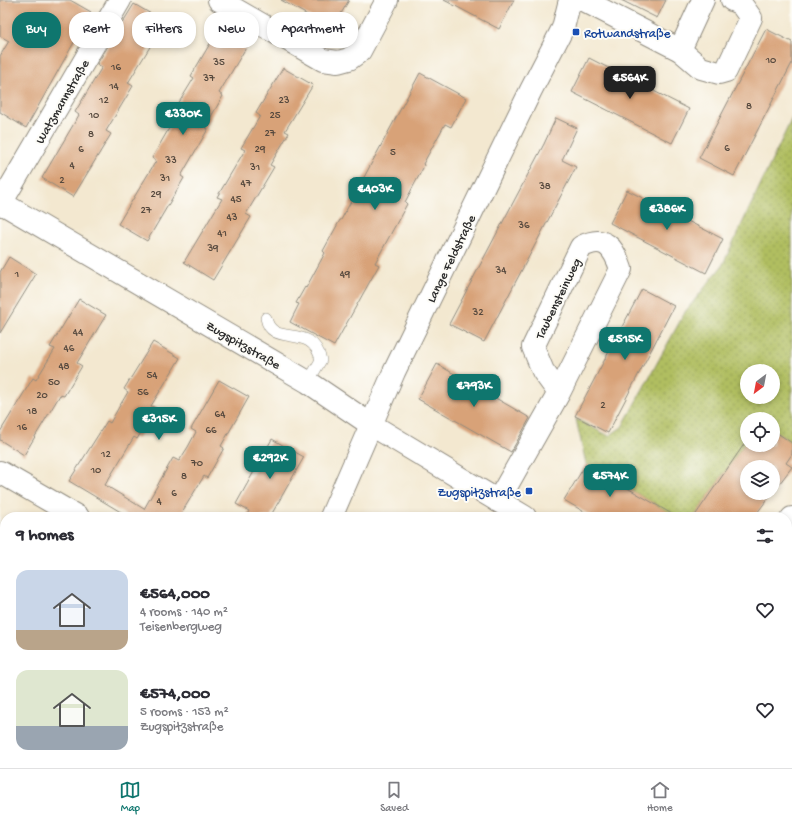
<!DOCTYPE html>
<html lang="en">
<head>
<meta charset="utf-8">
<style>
	body { margin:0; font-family:"Gochi Hand",sans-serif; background:#f7f7f7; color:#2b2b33; height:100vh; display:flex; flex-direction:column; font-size:15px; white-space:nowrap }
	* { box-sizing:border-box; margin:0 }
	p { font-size:13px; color:#7c7c81 }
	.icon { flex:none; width:22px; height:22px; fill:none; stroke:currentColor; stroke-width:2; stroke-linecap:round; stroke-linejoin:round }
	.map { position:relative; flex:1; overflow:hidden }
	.panel { position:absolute; left:0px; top:512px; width:792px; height:256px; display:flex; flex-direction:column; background:#fff; border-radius:16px 16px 0 0; box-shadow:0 2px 6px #0003 }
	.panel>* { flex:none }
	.top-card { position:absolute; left:12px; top:12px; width:400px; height:36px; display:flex; gap:8px }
	.needle { width:26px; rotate:212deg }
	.tools { position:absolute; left:740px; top:364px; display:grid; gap:8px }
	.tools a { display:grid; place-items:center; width:40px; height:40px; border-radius:50%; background:#fff; box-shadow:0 2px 6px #0003; font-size:20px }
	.price { position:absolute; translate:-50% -34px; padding:0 9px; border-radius:8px; background:#0f766e; color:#fff; font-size:13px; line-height:26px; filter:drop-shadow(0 1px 2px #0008) }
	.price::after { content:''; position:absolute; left:50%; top:24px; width:12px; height:9px; margin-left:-6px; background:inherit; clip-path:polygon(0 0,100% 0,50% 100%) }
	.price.active { background:#222; color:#fff }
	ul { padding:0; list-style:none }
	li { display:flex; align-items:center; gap:12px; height:100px; padding:0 16px }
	li span { display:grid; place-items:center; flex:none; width:112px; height:80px; border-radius:12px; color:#555 }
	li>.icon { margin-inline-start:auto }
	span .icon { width:48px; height:48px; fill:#fffc; stroke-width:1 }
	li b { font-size:17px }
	h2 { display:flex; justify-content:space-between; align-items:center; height:48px; padding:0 16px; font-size:17px }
	.tag { padding:0 14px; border-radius:16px; background:#fff; box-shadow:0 2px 6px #0003; font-size:14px; line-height:36px }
	.tag.active { background:#0f766e; color:#fff }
	.tabs { display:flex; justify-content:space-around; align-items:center; height:56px; border-top:1px solid #e1e1e2; background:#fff; font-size:11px; color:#7c7c81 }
	.tabs a { display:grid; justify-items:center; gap:2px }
	.tabs .active { color:#0f766e }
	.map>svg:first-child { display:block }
	.green { fill:#b0be60; stroke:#6e7446 }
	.park { fill:url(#park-dots); stroke:#6e7446; fill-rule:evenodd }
	.building { fill:#d8a278 }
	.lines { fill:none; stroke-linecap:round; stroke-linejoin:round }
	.service-casing { stroke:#8f8a7e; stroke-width:12 }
	.minor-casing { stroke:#8f8a7e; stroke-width:24 }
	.service { stroke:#fff; stroke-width:11 }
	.minor { stroke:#fff; stroke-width:22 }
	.transit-dot { fill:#1a4fb4; stroke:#fdfcf7; stroke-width:1.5 }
	.labels { text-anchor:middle; stroke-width:4; stroke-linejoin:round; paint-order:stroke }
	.number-label { font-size:11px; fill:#56493e }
	.transit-label { font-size:13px; fill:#164399; stroke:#fdfcf7; text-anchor:start }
	.street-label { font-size:13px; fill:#2b2b2b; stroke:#fdfcf7 }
</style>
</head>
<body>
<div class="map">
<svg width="792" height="768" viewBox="0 0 792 768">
	<defs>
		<pattern id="park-dots" width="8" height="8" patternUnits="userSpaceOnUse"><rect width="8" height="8" fill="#b0be60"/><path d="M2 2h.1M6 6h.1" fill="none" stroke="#8f9b4f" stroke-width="1.8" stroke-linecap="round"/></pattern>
	</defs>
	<rect width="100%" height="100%" fill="#fdfcf7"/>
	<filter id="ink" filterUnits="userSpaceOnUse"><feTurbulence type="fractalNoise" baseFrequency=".025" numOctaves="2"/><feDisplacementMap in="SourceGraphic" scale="8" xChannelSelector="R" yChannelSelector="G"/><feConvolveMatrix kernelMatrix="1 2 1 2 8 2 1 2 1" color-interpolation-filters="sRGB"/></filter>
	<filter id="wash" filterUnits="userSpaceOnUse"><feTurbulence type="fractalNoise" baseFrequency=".012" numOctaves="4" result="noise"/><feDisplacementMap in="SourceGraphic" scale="16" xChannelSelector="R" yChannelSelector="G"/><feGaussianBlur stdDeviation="0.9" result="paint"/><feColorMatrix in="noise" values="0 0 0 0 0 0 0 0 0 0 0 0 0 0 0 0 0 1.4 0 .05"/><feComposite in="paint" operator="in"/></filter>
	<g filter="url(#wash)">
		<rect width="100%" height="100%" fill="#f3e8d0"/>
		<!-- green -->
		<path class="green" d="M 792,555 L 792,637 L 787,636 L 787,562 Z"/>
		<!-- park -->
		<path class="park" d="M 792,118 L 792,443 L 773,430 L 773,419 L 747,419 L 747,440 L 694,517 L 677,517 L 586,464 L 576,419 L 609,436 L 622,427 L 685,312 L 722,266 ZM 747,371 L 773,371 L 773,397 L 747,397 Z"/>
		<g id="blocks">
			<!-- building -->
			<g class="building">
				<path d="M 0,0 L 70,0 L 91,12 L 26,128 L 0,112 L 0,56 L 9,41 L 0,36 Z"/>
				<path d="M 281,0 L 349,0 L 332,29 Z"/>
				<path d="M 444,0 L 514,0 L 499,29 Z"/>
				<path d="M 621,0 L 666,0 L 657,18 Z"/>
				<path d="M 134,4 L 165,22 L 128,83 L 133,86 L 106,131 L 111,134 L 73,197 L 42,178 L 79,115 L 75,112 L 102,67 L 97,64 Z"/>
				<path d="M 766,29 L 792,42 L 792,63 L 734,176 L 699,158 Z"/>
				<path d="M 218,30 L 247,46 L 219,93 L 223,96 L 205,127 L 208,129 L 181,176 L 184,178 L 147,241 L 118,224 L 156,161 L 152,158 L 179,111 L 175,109 L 194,78 L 191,76 Z"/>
				<path d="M 589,58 L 689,109 L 672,143 L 572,92 Z"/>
				<path d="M 283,68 L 313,85 L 285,131 L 289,133 L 270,165 L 274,167 L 246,214 L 251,217 L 213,280 L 184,262 L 222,199 L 217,197 L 245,150 L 241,148 L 260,116 L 256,113 Z"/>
				<path d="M 420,73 L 466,98 L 451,127 L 445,124 L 423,164 L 424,165 L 423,168 L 405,202 L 407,204 L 375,263 L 379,265 L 334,346 L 290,322 L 299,304 L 296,303 L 305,287 L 306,288 L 325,253 L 323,251 L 340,220 L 341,220 Z"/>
				<path d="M 556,118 L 577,128 L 562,160 L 576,167 L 484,342 L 449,324 L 544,144 Z"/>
				<path d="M 627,190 L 723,239 L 706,273 L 610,223 Z"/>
				<path d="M 9,257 L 36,274 L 0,333 L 0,272 Z"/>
				<path d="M 642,289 L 674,306 L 608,433 L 575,416 Z"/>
				<path d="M 79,299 L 106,315 L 77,363 L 82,366 L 64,396 L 60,395 L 24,455 L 0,440 L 0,432 L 33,378 L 36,380 L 55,349 L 50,347 Z"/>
				<path d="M 153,342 L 180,358 L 151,406 L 156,408 L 137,439 L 134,437 L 105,485 L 144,509 L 173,458 L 179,461 L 188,447 L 196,432 L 191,429 L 219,380 L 249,397 L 221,446 L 224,448 L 207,478 L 204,476 L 179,517 L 129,517 L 69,481 L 107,421 L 110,423 L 119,407 L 128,392 L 124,389 Z"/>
				<path d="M 437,364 L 530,418 L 511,452 L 418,399 Z"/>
				<path d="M 773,430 L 792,443 L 792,454 L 786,463 L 792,467 L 773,492 L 773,467 L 747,467 L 747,493 L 772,493 L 754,517 L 694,517 L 747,440 L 747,445 L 773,445 Z"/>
				<path d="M 272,439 L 304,457 L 270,517 L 246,517 L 249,511 L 236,504 Z"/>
				<path d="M 586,464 L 648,500 L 677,517 L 593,517 L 564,500 Z"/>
			</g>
		</g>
	</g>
	<g filter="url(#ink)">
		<use href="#blocks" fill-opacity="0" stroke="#8f8a7e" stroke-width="1"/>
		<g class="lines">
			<!-- service casing -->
			<g class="service-casing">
				<path id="service" d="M 266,318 C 272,349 312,321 321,360 L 308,382"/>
			</g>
			<!-- minor casing -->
			<g class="minor-casing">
				<g id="minor">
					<path d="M 219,0 L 323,60 L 338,62 L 349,59 L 360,51 L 387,0"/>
					<path d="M 583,0 L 680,50 L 701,68 L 719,73 L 726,71 L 751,18 L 741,4 L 732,0"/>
					<path d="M 680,50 L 703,0"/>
					<path d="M 0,202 L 308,382 L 370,424 L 525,517"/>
					<path d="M 0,205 L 120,0"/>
					<path d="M 0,472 L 78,517"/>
					<path d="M 498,501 L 559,393 L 621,269 C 614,248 605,234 581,247 L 533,347 L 543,371 L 559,393"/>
					<path d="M 331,517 L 394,372 L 531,90 L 563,28 L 570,0"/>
					<path d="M 787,525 L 792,518"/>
					<path d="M 232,768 L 234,763"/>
					<path d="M 627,768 L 628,763"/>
				</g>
			</g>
			<!-- service -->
			<use href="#service" class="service"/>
			<!-- minor -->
			<use href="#minor" class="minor"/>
		</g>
	</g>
	<!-- markers -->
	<g class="transit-dot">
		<rect x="572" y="28" width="8" height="8" rx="2"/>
		<rect x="525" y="487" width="8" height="8" rx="2"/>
	</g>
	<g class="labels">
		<!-- number labels -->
		<g class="number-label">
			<text x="771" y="63">10</text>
			<text x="219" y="65">35</text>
			<text x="116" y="70">16</text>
			<text x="209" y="81">37</text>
			<text x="114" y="89">14</text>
			<text x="104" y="103">12</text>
			<text x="284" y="103">23</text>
			<text x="749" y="109">8</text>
			<text x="94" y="118">10</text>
			<text x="275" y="118">25</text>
			<text x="270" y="136">27</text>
			<text x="91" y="137">8</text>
			<text x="727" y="151">6</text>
			<text x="81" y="152">6</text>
			<text x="260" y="152">29</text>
			<text x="393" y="155">5</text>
			<text x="171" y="163">33</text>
			<text x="72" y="168">4</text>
			<text x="255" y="170">31</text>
			<text x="165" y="181">31</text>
			<text x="62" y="183">2</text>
			<text x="246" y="186">47</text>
			<text x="545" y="189">38</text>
			<text x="156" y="197">29</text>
			<text x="236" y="202">45</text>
			<text x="146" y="213">27</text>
			<text x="232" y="220">43</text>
			<text x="524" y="228">36</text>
			<text x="222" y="236">41</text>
			<text x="213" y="251">39</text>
			<text x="501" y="273">34</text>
			<text x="17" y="277">1</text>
			<text x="345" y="277">49</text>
			<text x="478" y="315">32</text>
			<text x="78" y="335">44</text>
			<text x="69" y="351">46</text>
			<text x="64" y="369">48</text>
			<text x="152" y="378">54</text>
			<text x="54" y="385">50</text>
			<text x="143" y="395">56</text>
			<text x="42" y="398">20</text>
			<text x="603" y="408">2</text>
			<text x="32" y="414">18</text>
			<text x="220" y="417">64</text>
			<text x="22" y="430">16</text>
			<text x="211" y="433">66</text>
			<text x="106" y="457">12</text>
			<text x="197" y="466">70</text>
			<text x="96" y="473">10</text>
			<text x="184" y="479">8</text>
			<text x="174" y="496">6</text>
			<text x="159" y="504">4</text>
		</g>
		<!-- transit labels -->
		<g class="transit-label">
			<text x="584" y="37">Rotwandstraße</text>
			<text x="521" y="496" text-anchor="end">Zugspitzstraße</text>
		</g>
		<!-- street labels -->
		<g class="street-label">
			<text transform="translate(61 101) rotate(-60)" y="5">Watzmannstraße</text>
			<text transform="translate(450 258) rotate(-64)" y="5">Lange Feldstraße</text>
			<text transform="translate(557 298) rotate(-64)" y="5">Taubensteinweg</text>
			<text transform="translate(244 344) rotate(30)" y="5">Zugspitzstraße</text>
		</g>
	</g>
</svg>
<div class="tools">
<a><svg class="needle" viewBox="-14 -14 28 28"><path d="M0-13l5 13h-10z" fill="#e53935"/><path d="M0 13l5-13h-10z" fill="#7c7c81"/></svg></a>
<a><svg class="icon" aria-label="locate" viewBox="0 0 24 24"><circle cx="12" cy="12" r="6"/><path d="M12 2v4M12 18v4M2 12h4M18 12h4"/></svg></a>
<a><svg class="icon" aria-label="layers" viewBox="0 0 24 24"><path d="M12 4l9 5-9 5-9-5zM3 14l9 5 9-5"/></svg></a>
</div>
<b class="price active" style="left:630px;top:100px">€564K</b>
<b class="price" style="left:183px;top:136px">€330K</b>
<b class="price" style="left:375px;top:211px">€403K</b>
<b class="price" style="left:667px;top:231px">€386K</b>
<b class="price" style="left:625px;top:361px">€515K</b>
<b class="price" style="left:474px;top:408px">€793K</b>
<b class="price" style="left:159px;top:441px">€315K</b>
<b class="price" style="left:270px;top:480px">€292K</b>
<b class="price" style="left:610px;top:498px">€574K</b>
<div class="top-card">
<a class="tag active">Buy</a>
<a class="tag">Rent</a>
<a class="tag">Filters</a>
<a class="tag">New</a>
<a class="tag">Apartment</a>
</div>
<section class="panel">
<h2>9 homes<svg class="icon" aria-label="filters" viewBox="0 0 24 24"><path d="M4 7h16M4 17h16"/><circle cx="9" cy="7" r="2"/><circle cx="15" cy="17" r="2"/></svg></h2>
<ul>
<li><span style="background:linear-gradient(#c9d6e8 75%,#b9a48a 0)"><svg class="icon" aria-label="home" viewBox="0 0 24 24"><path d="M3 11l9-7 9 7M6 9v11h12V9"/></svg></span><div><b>€564,000</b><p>4 rooms · 140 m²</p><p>Teisenbergweg</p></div><svg class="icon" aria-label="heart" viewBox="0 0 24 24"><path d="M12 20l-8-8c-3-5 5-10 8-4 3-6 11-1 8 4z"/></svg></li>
<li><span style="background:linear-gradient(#dfe7d0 70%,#9aa5b1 0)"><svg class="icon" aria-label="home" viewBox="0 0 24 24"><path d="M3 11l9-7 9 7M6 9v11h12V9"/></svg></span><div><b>€574,000</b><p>5 rooms · 153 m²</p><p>Zugspitzstraße</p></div><svg class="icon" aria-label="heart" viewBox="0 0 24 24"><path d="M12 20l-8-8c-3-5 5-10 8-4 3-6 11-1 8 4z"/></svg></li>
</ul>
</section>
</div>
<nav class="tabs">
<a class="active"><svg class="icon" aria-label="map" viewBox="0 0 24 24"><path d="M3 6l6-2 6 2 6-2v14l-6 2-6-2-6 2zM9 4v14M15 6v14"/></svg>Map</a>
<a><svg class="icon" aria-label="saved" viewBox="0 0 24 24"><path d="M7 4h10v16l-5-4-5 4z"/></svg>Saved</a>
<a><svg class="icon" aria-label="home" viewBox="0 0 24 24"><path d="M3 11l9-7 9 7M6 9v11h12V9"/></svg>Home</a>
</nav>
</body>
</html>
